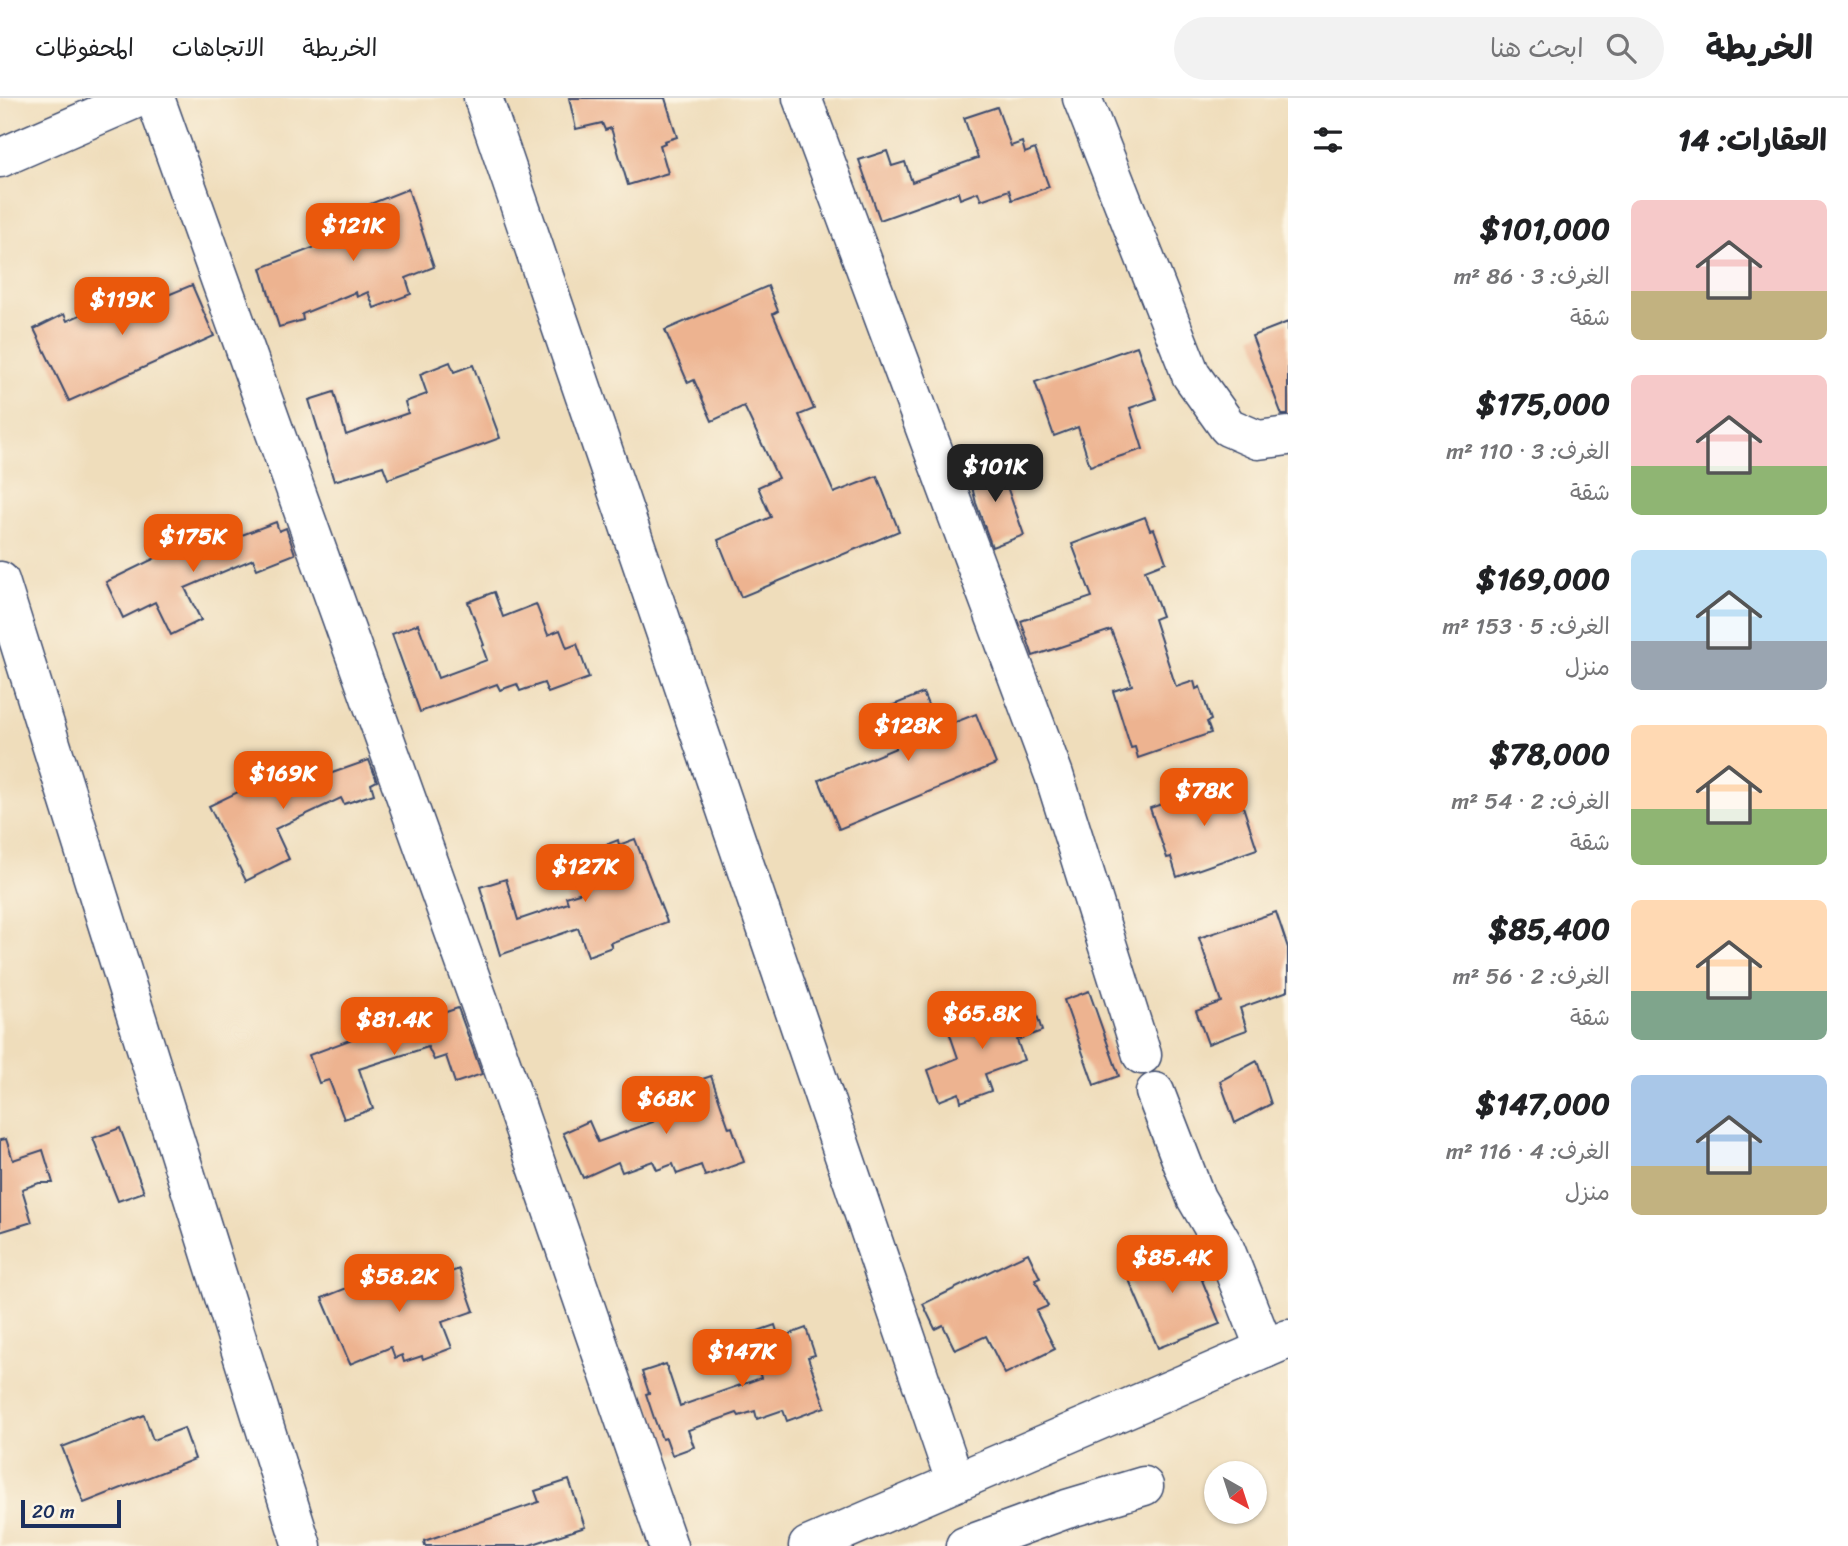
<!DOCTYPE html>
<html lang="ar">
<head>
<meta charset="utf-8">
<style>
	body { margin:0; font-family:Sriracha,"Playpen Sans Arabic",sans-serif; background:#f2f2f2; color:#202124; direction:rtl; height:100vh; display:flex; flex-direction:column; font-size:26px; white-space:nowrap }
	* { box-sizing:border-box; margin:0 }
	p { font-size:23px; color:#757577 }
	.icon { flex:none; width:38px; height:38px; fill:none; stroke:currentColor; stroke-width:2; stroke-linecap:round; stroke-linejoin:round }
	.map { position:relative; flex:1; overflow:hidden; direction:ltr }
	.drawer { display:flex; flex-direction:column; background:#fff; width:560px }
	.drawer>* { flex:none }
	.needle { width:46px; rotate:141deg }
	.tools { position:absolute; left:1204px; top:1363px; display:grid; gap:14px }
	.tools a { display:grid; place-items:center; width:63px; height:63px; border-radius:50%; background:#fff; box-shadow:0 2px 5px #0004; font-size:35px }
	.scale { position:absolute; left:21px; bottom:18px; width:100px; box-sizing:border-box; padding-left:7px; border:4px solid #1b2f5e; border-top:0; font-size:19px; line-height:24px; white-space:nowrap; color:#1b2f5e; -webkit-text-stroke:5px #fcf5e5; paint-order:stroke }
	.price { position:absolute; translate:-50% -60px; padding:0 16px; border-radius:14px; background:#ea580c; color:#fff; font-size:23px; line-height:46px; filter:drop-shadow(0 2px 4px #0008) }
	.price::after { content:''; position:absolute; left:50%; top:42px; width:21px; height:16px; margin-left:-10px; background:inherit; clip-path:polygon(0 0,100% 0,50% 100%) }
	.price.on { background:#222; color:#fff }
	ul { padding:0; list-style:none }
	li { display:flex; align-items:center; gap:21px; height:175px; padding:0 21px }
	li span { display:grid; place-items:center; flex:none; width:196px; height:140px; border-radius:10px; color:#555 }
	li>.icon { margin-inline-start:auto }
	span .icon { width:84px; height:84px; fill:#fffc; stroke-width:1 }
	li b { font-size:30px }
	h2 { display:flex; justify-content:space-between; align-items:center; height:84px; padding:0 21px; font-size:30px }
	header { display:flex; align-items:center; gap:42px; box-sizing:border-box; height:98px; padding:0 35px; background:#fff; border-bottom:2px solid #e0e0e0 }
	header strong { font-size:33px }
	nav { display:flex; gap:38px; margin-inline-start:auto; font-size:24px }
	.search { width:490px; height:63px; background:#f2f2f2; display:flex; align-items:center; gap:18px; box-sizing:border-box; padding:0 24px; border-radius:38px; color:#757577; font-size:26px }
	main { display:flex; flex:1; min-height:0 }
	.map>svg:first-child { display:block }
	.building { fill:#edb390 }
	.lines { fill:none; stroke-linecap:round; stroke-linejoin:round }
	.minor-casing { stroke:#3b496c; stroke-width:41 }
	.minor { stroke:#fff; stroke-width:38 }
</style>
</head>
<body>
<header>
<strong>الخريطة</strong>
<div class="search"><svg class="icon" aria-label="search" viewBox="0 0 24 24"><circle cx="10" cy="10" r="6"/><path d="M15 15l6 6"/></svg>ابحث هنا</div>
<nav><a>الخريطة</a><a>الاتجاهات</a><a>المحفوظات</a></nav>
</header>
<main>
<section class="drawer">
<h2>العقارات: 14<svg class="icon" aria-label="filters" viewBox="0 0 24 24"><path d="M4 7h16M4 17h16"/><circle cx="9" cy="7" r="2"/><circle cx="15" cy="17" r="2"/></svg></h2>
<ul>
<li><span style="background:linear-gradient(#f6c9c9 65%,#c2b280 0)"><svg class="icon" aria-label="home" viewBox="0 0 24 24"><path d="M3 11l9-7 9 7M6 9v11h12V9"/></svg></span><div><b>$101,000</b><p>الغرف: 3 · 86 m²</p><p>شقة</p></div></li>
<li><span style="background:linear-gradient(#f6c9c9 65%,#8fb573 0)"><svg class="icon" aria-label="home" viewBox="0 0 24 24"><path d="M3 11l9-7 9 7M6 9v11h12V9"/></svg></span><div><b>$175,000</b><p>الغرف: 3 · 110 m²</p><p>شقة</p></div></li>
<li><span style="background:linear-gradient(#bfe0f5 65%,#9aa5b1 0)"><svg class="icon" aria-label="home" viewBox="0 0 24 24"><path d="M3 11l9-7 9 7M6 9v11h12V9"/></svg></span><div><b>$169,000</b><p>الغرف: 5 · 153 m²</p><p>منزل</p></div></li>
<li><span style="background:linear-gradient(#ffd9b3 60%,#8fb573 0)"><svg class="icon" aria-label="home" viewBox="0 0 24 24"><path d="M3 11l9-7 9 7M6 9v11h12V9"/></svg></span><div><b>$78,000</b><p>الغرف: 2 · 54 m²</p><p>شقة</p></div></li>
<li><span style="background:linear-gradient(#ffd9b3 65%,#7fa58c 0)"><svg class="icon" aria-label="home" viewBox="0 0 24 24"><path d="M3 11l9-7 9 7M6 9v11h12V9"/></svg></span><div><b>$85,400</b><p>الغرف: 2 · 56 m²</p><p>شقة</p></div></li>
<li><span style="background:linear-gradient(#a9c7e8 65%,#c2b280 0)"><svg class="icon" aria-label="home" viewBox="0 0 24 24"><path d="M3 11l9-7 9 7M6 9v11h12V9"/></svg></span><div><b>$147,000</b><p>الغرف: 4 · 116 m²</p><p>منزل</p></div></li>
</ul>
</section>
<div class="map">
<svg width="1288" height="1448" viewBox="0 0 1288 1448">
	<rect width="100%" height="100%" fill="#fcf5e5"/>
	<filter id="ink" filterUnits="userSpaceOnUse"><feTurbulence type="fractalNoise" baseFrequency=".0143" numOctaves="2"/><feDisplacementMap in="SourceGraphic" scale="14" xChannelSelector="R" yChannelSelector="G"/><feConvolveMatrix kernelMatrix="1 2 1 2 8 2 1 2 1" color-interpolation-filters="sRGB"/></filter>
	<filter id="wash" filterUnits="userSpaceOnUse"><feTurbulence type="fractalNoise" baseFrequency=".00686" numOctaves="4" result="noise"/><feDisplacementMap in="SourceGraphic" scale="28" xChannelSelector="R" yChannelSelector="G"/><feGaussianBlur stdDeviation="1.57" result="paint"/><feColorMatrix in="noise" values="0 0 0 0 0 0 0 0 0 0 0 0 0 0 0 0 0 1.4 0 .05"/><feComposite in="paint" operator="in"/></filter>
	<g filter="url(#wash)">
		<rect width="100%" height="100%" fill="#efddbb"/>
		<g id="blocks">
			<!-- building -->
			<g class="building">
				<path d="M 569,0 L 665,0 L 677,39 L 664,43 L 665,45 L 660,47 L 668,75 L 628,87 L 611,30 L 605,32 L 602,25 L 576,31 Z"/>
				<path d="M 997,9 L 1011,48 L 1022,44 L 1025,55 L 1035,51 L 1049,89 L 1012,102 L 1009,92 L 981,102 L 978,94 L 960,101 L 958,94 L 880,122 L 859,62 L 887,53 L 892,68 L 905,64 L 912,84 L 978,60 L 964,20 Z"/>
				<path d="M 408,91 L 434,169 L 406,180 L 411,196 L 374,210 L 368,194 L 357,199 L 356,194 L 302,216 L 303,222 L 279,229 L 261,170 L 336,141 L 333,133 L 342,130 L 341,127 L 373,115 L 370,106 Z"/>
				<path d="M 142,183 L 151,204 L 192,187 L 214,238 L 69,303 L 34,231 L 64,216 L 67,223 L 119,199 L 116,194 Z"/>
				<path d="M 768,188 L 778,213 L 773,216 L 814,311 L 799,317 L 834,395 L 877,378 L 899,433 L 741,499 L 718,442 L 771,419 L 758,389 L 778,380 L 744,308 L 712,323 L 694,282 L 688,285 L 665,232 Z"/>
				<path d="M 1288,224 L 1288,317 L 1282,317 L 1252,238 Z"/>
				<path d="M 1137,248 L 1156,301 L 1130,310 L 1143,351 L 1090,368 L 1078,329 L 1054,338 L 1035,284 Z"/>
				<path d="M 450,264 L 454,274 L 473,267 L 500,340 L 388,381 L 383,368 L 334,383 L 309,302 L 334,294 L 346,337 L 408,315 L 405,304 L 427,296 L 420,276 Z"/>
				<path d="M 998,363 L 1024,437 L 992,449 L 976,405 L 968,373 Z"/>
				<path d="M 1145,419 L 1150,432 L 1154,431 L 1166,464 L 1145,472 L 1162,518 L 1154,521 L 1176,589 L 1194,583 L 1196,591 L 1200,589 L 1211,622 L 1207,624 L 1211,635 L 1138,660 L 1135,649 L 1131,650 L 1113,593 L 1132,587 L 1111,532 L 1033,558 L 1021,523 L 1092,499 L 1072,446 Z"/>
				<path d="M 276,424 L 279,433 L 286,430 L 295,456 L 257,471 L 253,461 L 185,490 L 201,522 L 171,537 L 155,504 L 123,520 L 106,484 L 184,446 L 187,452 L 202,445 L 205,451 Z"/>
				<path d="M 494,494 L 503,519 L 536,506 L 548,537 L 560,532 L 567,550 L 577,546 L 589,580 L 548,595 L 544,585 L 520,593 L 517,586 L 500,592 L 497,586 L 420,614 L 392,536 L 418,526 L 438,580 L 487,562 L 482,548 L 484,547 L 468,504 Z"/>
				<path d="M 923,595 L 938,631 L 976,616 L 996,666 L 839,731 L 819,682 L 896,650 L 881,612 Z"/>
				<path d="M 369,662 L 377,683 L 371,686 L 374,696 L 344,706 L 341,700 L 275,731 L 289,761 L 246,783 L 209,708 L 244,691 L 246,696 L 313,663 L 321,679 Z"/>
				<path d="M 1234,681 L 1257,751 L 1177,779 L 1171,759 L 1167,760 L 1150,710 Z"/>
				<path d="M 635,741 L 667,824 L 610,845 L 612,849 L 588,858 L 578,830 L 500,857 L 480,789 L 506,781 L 518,822 L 568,805 L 566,799 L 582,794 L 572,767 L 592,760 L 590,753 L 618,742 L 619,747 Z"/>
				<path d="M 1276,814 L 1288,850 L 1288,893 L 1240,910 L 1247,932 L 1208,946 L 1196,913 L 1221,904 L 1199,840 Z"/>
				<path d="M 1089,893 L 1119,978 L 1094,987 L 1064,902 Z"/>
				<path d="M 1034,908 L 1042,933 L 1017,942 L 1024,962 L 985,976 L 991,993 L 961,1004 L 959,995 L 939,1003 L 928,972 L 958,960 L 946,925 L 982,912 L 984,920 L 1006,912 L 1008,917 Z"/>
				<path d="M 458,910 L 482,976 L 455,985 L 446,958 L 434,962 L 428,949 L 359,971 L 373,1011 L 344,1021 L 329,982 L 319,985 L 309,957 L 379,931 L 381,936 Z"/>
				<path d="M 1257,963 L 1271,1006 L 1235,1025 L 1220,983 Z"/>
				<path d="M 711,978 L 729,1030 L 732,1029 L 744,1064 L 705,1078 L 701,1067 L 677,1076 L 673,1066 L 657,1072 L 653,1063 L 622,1074 L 618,1064 L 583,1080 L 563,1035 L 589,1023 L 598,1044 L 653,1024 L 645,1001 Z"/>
				<path d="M 120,1030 L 144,1094 L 118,1103 L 93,1040 Z"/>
				<path d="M 6,1041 L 13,1062 L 43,1052 L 53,1085 L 39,1085 L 22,1091 L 32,1124 L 0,1134 L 0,1042 Z"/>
				<path d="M 1186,1143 L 1220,1226 L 1158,1250 L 1124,1170 Z"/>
				<path d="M 1028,1155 L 1040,1180 L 1035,1182 L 1048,1208 L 1036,1213 L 1055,1251 L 1005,1276 L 986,1238 L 955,1252 L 943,1227 L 935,1231 L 923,1206 Z"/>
				<path d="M 440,1167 L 443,1177 L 459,1171 L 474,1213 L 442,1224 L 452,1250 L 423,1261 L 422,1258 L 404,1264 L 402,1257 L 395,1260 L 391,1249 L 350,1266 L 322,1200 L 369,1181 L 370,1185 L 412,1170 L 414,1176 Z"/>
				<path d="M 775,1227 L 779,1240 L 806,1230 L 815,1257 L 808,1259 L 825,1309 L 787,1323 L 783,1312 L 757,1321 L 755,1313 L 739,1318 L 737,1315 L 688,1332 L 694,1349 L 672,1357 L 666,1340 L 662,1341 L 654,1320 L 646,1296 L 649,1295 L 642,1274 L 666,1266 L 680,1308 L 761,1280 L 746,1237 Z"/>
				<path d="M 144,1317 L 153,1342 L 184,1330 L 195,1361 L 84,1405 L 62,1349 Z"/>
				<path d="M 569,1382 L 585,1429 L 527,1448 L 425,1448 L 424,1443 L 539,1404 L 535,1393 Z"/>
			</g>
		</g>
	</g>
	<g filter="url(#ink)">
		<use href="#blocks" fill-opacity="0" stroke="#3b496c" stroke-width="2"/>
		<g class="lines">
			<!-- minor casing -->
			<g class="minor-casing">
				<g id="minor">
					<path d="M 155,0 L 503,970 L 668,1448"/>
					<path d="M 483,0 L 955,1383"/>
					<path d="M 802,0 L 1054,677 L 1142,957"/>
					<path d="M 1082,0 L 1191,277 L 1228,329 L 1258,342 L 1288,338"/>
					<path d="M 0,60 L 138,0"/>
					<path d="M 0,483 L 302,1448"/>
					<path d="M 1155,994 L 1196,1100 L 1224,1148 L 1265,1251"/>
					<path d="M 808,1448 L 1288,1241"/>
					<path d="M 965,1448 L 1067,1411 L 1144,1388"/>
				</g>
			</g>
			<!-- minor -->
			<use href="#minor" class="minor"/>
		</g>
	</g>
</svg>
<div class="tools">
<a><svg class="needle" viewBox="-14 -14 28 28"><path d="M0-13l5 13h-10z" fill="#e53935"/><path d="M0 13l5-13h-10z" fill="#757577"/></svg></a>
</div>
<div class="scale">20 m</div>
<b class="price" style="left:353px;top:165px">$121K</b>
<b class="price" style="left:122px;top:239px">$119K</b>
<b class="price on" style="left:995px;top:406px">$101K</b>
<b class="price" style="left:193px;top:476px">$175K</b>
<b class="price" style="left:908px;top:665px">$128K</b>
<b class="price" style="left:283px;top:713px">$169K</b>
<b class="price" style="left:1204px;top:730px">$78K</b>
<b class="price" style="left:585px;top:806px">$127K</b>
<b class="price" style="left:982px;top:953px">$65.8K</b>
<b class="price" style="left:394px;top:959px">$81.4K</b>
<b class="price" style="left:666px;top:1038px">$68K</b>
<b class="price" style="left:1172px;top:1197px">$85.4K</b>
<b class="price" style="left:399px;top:1216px">$58.2K</b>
<b class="price" style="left:742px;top:1291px">$147K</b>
</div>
</main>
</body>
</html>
